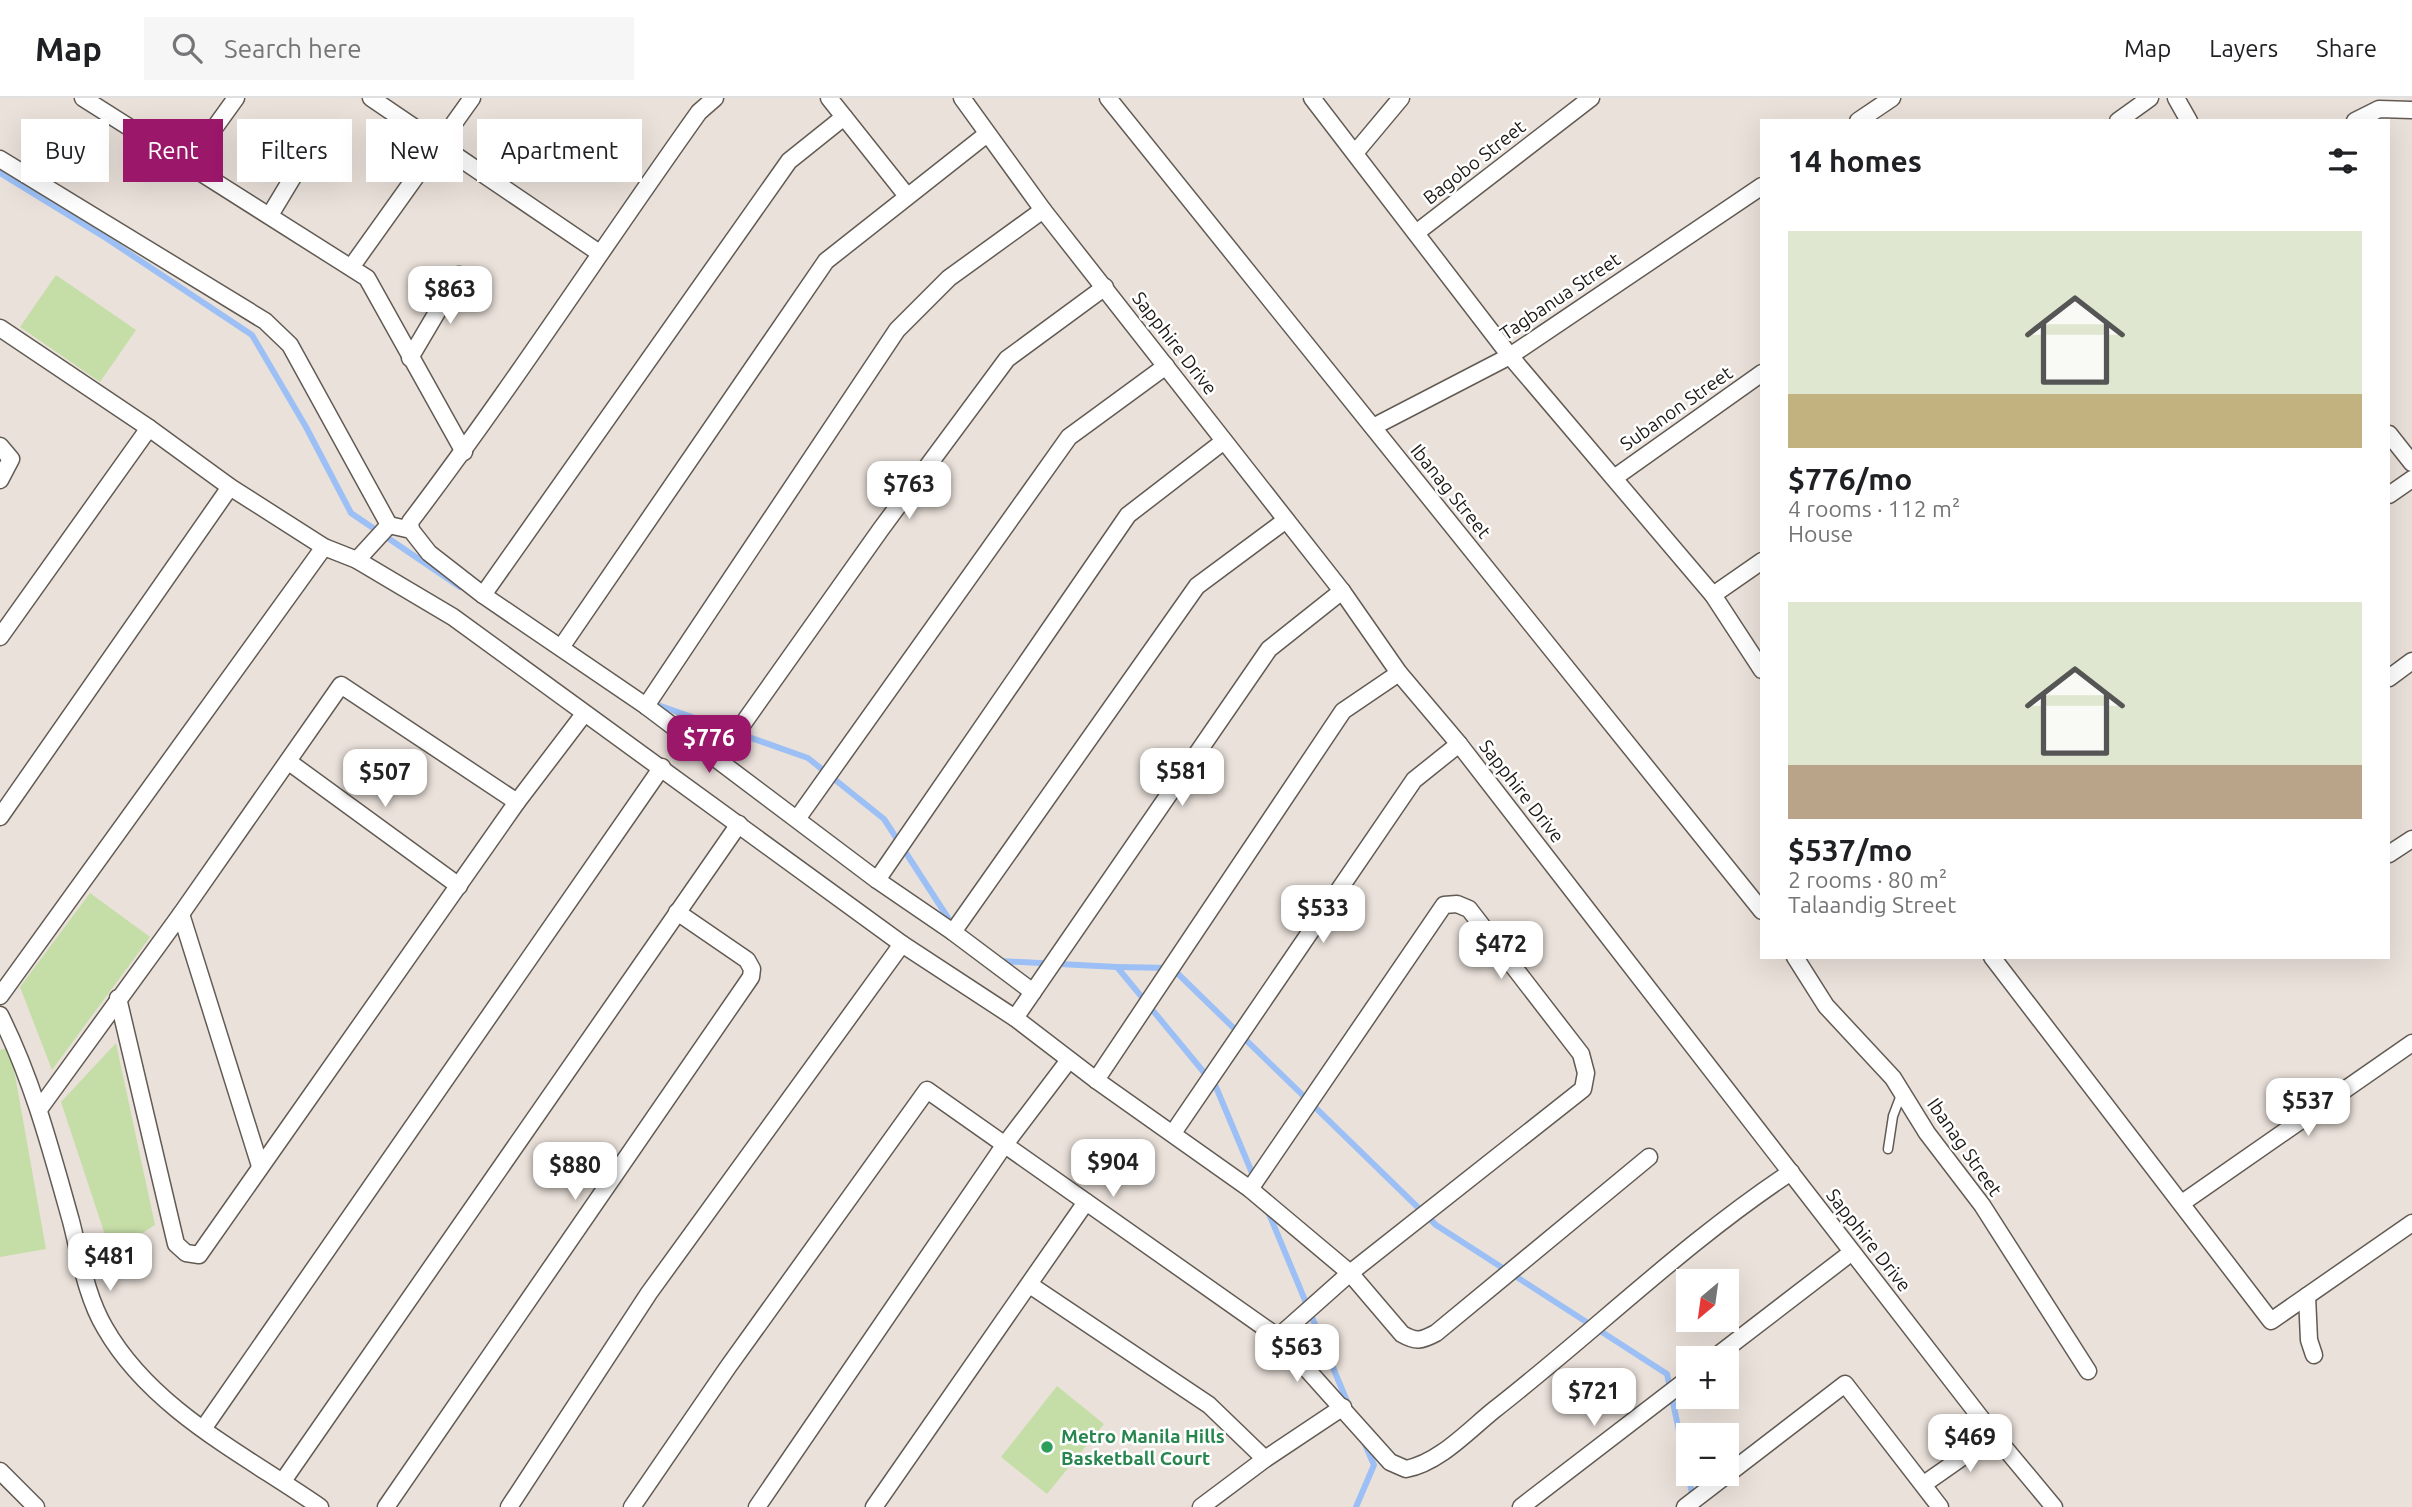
<!DOCTYPE html>
<html lang="en">
<head>
<meta charset="utf-8">
<style>
	body { margin:0; font-family:Ubuntu,sans-serif; background:#f6f6f6; color:#202124; height:100vh; display:flex; flex-direction:column; font-size:26px; white-space:nowrap }
	* { box-sizing:border-box; margin:0 }
	p { font-size:23px; color:#757577 }
	.icon { flex:none; width:38px; height:38px; fill:none; stroke:currentColor; stroke-width:2; stroke-linecap:round; stroke-linejoin:round }
	.map { position:relative; flex:1; overflow:hidden }
	.panel { position:absolute; left:1760px; top:21px; width:630px; height:840px; display:flex; flex-direction:column; background:#fff; border-radius:0px; box-shadow:0 7px 28px #0002 }
	.panel>* { flex:none }
	.guide { position:absolute; left:21px; top:21px; width:665px; height:63px; display:flex; gap:14px }
	.needle { width:46px; rotate:209deg }
	.tools { position:absolute; left:1676px; top:1171px; display:grid; gap:14px }
	.tools a { display:grid; place-items:center; width:63px; height:63px; border-radius:0px; background:#fff; box-shadow:0 7px 28px #0002; font-size:35px }
	.price { position:absolute; translate:-50% -60px; padding:0 16px; border-radius:14px; background:#fff; color:#222; font-size:23px; line-height:46px; filter:drop-shadow(0 2px 4px #0008) }
	.price::after { content:''; position:absolute; left:50%; top:42px; width:21px; height:16px; margin-left:-10px; background:inherit; clip-path:polygon(0 0,100% 0,50% 100%) }
	.price.on { background:#9a176a; color:#fff }
	ul { padding:0; list-style:none }
	li { display:grid; align-content:center; gap:14px; height:371px; padding:0 28px }
	li span { display:grid; place-items:center; height:217px; border-radius:0px; color:#555 }
	li>.icon { margin-inline-start:auto }
	span .icon { width:126px; height:126px; fill:#fffc; stroke-width:1 }
	li b { font-size:30px }
	h2 { display:flex; justify-content:space-between; align-items:center; height:84px; padding:0 28px; font-size:30px }
	.tag { padding:0 24px; border-radius:0px; background:#fff; box-shadow:0 7px 28px #0002; font-size:24px; line-height:63px }
	.tag.on { background:#9a176a; color:#fff }
	header { display:flex; align-items:center; gap:42px; box-sizing:border-box; height:98px; padding:0 35px; background:#fff; border-bottom:2px solid #e0e0e0 }
	header strong { font-size:33px }
	nav { display:flex; gap:38px; margin-inline-start:auto; font-size:24px }
	.search { width:490px; height:63px; background:#f6f6f6; display:flex; align-items:center; gap:18px; box-sizing:border-box; padding:0 24px; border-radius:0px; color:#757577; font-size:26px }
	.map>svg:first-child { display:block }
	.green { fill:#c5dea7 }
	.lines { fill:none; stroke-linecap:round; stroke-linejoin:round }
	.stream { stroke:#9cc0f6; stroke-width:6 }
	.service-casing { stroke:#625b54; stroke-width:11 }
	.minor-casing { stroke:#625b54; stroke-width:19 }
	.service { stroke:#fff; stroke-width:8 }
	.minor { stroke:#fff; stroke-width:16 }
	.leisure-dot { fill:#2e9e5b; stroke:#fff; stroke-width:2.5 }
	.labels { text-anchor:middle; stroke-width:5; stroke-linejoin:round; paint-order:stroke }
	.street-label { font-size:19px; fill:#1c1916; stroke:#fff }
	.leisure-label { font-size:19px; font-weight:bold; fill:#27864d; stroke:#fff; text-anchor:start }
</style>
</head>
<body>
<header>
<strong>Map</strong>
<div class="search"><svg class="icon" aria-label="search" viewBox="0 0 24 24"><circle cx="10" cy="10" r="6"/><path d="M15 15l6 6"/></svg>Search here</div>
<nav><a>Map</a><a>Layers</a><a>Share</a></nav>
</header>
<div class="map">
<svg width="2412" height="1409" viewBox="0 0 2412 1409">
	<rect width="100%" height="100%" fill="#eae1da"/>
	<!-- green -->
	<g class="green">
		<path d="M 56,177 L 136,232 L 100,284 L 20,229 Z"/>
		<path d="M 90,795 L 150,839 L 52,972 L 20,889 Z"/>
		<path d="M 116,945 L 155,1127 L 111,1155 L 61,1004 Z"/>
		<path d="M 10,949 L 46,1151 L 0,1159 L 0,952 Z"/>
		<path d="M 1057,1288 L 1104,1326 L 1047,1396 L 1001,1359 Z"/>
	</g>
	<g class="lines">
		<!-- stream -->
		<g class="stream">
			<path d="M 0,75 L 106,140 L 252,237 L 306,329 L 351,415 L 460,489"/>
			<path d="M 655,606 L 808,660 L 884,721 L 952,826"/>
			<path d="M 999,863 L 1117,869 L 1216,989 L 1255,1082"/>
			<path d="M 1117,869 L 1172,870 L 1436,1127 L 1667,1276 L 1693,1400"/>
			<path d="M 1267,1111 L 1349,1308"/>
			<path d="M 1356,1409 L 1374,1367 L 1364,1344"/>
		</g>
		<!-- service casing -->
		<g class="service-casing">
			<path id="service" d="M 1888,1051 L 1893,1018 L 1901,997"/>
		</g>
		<!-- minor casing -->
		<g class="minor-casing">
			<g id="minor">
				<path d="M 83,0 L 367,180 L 464,354"/>
				<path d="M 371,0 L 598,154"/>
				<path d="M 829,0 L 907,98"/>
				<path d="M 962,0 L 1043,112 L 1342,493 L 1399,575 L 1459,646 L 1994,1337 L 2054,1409"/>
				<path d="M 1108,0 L 1762,813"/>
				<path d="M 1312,0 L 1510,258 L 1713,497 L 1762,572"/>
				<path d="M 2176,0 L 2189,23"/>
				<path d="M 1858,23 L 1892,0"/>
				<path d="M 2118,23 L 2150,0"/>
				<path d="M 2355,23 L 2379,11 L 2412,12"/>
				<path d="M 1355,55 L 1401,0"/>
				<path d="M 0,61 L 265,223 L 290,247 L 389,427 L 357,462"/>
				<path d="M 187,68 L 236,0"/>
				<path d="M 270,117 L 302,64"/>
				<path d="M 1416,135 L 1591,0"/>
				<path d="M 352,168 L 472,0"/>
				<path d="M 0,230 L 149,330 L 230,389 L 324,449 L 357,462 L 453,519 L 902,846 L 1015,920 L 1096,982 L 1250,1091 L 1350,1175 L 1402,1236 C 1416,1244 1421,1243 1436,1235 L 1649,1059"/>
				<path d="M 410,260 L 459,177"/>
				<path d="M 1373,329 L 1510,258 L 1762,88"/>
				<path d="M 2389,336 L 2412,365"/>
				<path d="M 0,348 L 11,361 L 0,382"/>
				<path d="M 1614,380 L 1762,275"/>
				<path d="M 2389,397 L 2412,381"/>
				<path d="M 389,427 L 411,432 L 429,455 L 483,497 L 646,608 L 877,782 L 953,834 L 1033,894"/>
				<path d="M 411,432 L 410,424 C 511,291 602,150 699,14 L 715,0"/>
				<path d="M 483,497 L 789,63 L 844,19"/>
				<path d="M 1713,497 L 1762,463"/>
				<path d="M 0,539 L 149,330"/>
				<path d="M 562,548 L 826,163 L 987,36"/>
				<path d="M 2389,580 L 2412,563"/>
				<path d="M 646,608 L 897,232 L 949,180 L 1043,112"/>
				<path d="M 718,661 L 881,431 L 1007,261 L 1105,189"/>
				<path d="M 289,664 L 459,788"/>
				<path d="M 0,719 L 230,389"/>
				<path d="M 797,721 L 1069,339 L 1166,268"/>
				<path d="M 2389,756 L 2412,741"/>
				<path d="M 877,782 L 1128,417 L 1224,343"/>
				<path d="M 181,816 L 260,1068"/>
				<path d="M 953,834 L 1197,488 L 1286,422"/>
				<path d="M 1795,859 L 1826,908 L 1893,980 L 1927,1035 L 1982,1107 L 2088,1273"/>
				<path d="M 1992,859 L 2271,1223 L 2412,1125"/>
				<path d="M 0,898 L 324,449"/>
				<path d="M 118,900 L 176,1146 L 186,1155 L 199,1157 L 517,704 L 584,616"/>
				<path d="M 0,917 C 33,983 51,1052 71,1123 C 80,1158 86,1198 105,1230 C 152,1312 245,1357 320,1409"/>
				<path d="M 1015,920 L 1269,551 L 1342,493"/>
				<path d="M 1096,982 L 1343,613 L 1399,575"/>
				<path d="M 40,1010 L 181,816 L 341,587 L 517,704"/>
				<path d="M 1173,1035 L 1414,682 L 1459,646"/>
				<path d="M 1250,1091 L 1444,807 L 1457,806 L 1469,811 L 1581,956 L 1586,975 L 1583,991 L 1350,1175 L 1278,1239"/>
				<path d="M 2182,1105 L 2412,945"/>
				<path d="M 1030,1187 L 1209,1307 L 1265,1361"/>
				<path d="M 2307,1198 L 2309,1242 L 2314,1257"/>
				<path d="M 1714,1260 L 1852,1154"/>
				<path d="M 203,1331 L 662,669"/>
				<path d="M 0,1373 L 36,1409"/>
				<path d="M 283,1383 L 739,726"/>
				<path d="M 1924,1386 L 1994,1337"/>
				<path d="M 386,1409 L 751,879 L 752,871 L 747,862 L 677,814"/>
				<path d="M 509,1409 L 649,1195 L 902,846"/>
				<path d="M 632,1409 L 728,1269 L 927,992 L 1278,1239 L 1390,1364 L 1406,1371 C 1439,1365 1469,1332 1494,1312 C 1594,1234 1685,1144 1791,1074"/>
				<path d="M 757,1409 L 1003,1049 L 1069,962"/>
				<path d="M 874,1409 L 1086,1104"/>
				<path d="M 1201,1409 L 1265,1361 L 1343,1309"/>
				<path d="M 1521,1409 L 1689,1280"/>
				<path d="M 1685,1409 L 1845,1286 L 1940,1409"/>
			</g>
		</g>
		<!-- service -->
		<use href="#service" class="service"/>
		<!-- minor -->
		<use href="#minor" class="minor"/>
	</g>
	<!-- markers -->
	<circle class="leisure-dot" cx="1047" cy="1349" r="7"/>
	<g class="labels">
		<!-- street labels -->
		<g class="street-label">
			<text transform="translate(1474 64) rotate(-38)" y="7">Bagobo Street</text>
			<text transform="translate(1560 198) rotate(-34)" y="7">Tagbanua Street</text>
			<text transform="translate(1175 245) rotate(52)" y="7">Sapphire Drive</text>
			<text transform="translate(1676 310) rotate(-35)" y="7">Subanon Street</text>
			<text transform="translate(1451 393) rotate(51)" y="7">Ibanag Street</text>
			<text transform="translate(1522 693) rotate(52)" y="7">Sapphire Drive</text>
			<text transform="translate(1965 1049) rotate(55)" y="7">Ibanag Street</text>
			<text transform="translate(1869 1142) rotate(52)" y="7">Sapphire Drive</text>
		</g>
		<!-- leisure labels -->
		<g class="leisure-label">
			<text x="1061" y="1345">Metro Manila Hills<tspan x="1061" dy="22">Basketball Court</tspan></text>
		</g>
	</g>
</svg>
<div class="tools">
<a><svg class="needle" viewBox="-14 -14 28 28"><path d="M0-13l5 13h-10z" fill="#e53935"/><path d="M0 13l5-13h-10z" fill="#757577"/></svg></a>
<a>+</a>
<a>−</a>
</div>
<b class="price" style="left:450px;top:228px">$863</b>
<b class="price" style="left:909px;top:423px">$763</b>
<b class="price on" style="left:709px;top:677px">$776</b>
<b class="price" style="left:1182px;top:710px">$581</b>
<b class="price" style="left:385px;top:711px">$507</b>
<b class="price" style="left:1323px;top:847px">$533</b>
<b class="price" style="left:1501px;top:883px">$472</b>
<b class="price" style="left:2308px;top:1040px">$537</b>
<b class="price" style="left:1113px;top:1101px">$904</b>
<b class="price" style="left:575px;top:1104px">$880</b>
<b class="price" style="left:110px;top:1195px">$481</b>
<b class="price" style="left:1297px;top:1286px">$563</b>
<b class="price" style="left:1594px;top:1330px">$721</b>
<b class="price" style="left:1970px;top:1376px">$469</b>
<div class="guide">
<a class="tag">Buy</a>
<a class="tag on">Rent</a>
<a class="tag">Filters</a>
<a class="tag">New</a>
<a class="tag">Apartment</a>
</div>
<section class="panel">
<h2>14 homes<svg class="icon" aria-label="filters" viewBox="0 0 24 24"><path d="M4 7h16M4 17h16"/><circle cx="9" cy="7" r="2"/><circle cx="15" cy="17" r="2"/></svg></h2>
<ul>
<li><span style="background:linear-gradient(#dfe7d0 75%,#c2b280 0)"><svg class="icon" aria-label="home" viewBox="0 0 24 24"><path d="M3 11l9-7 9 7M6 9v11h12V9"/></svg></span><div><b>$776/mo</b><p>4 rooms · 112 m²</p><p>House</p></div></li>
<li><span style="background:linear-gradient(#dfe7d0 75%,#b9a48a 0)"><svg class="icon" aria-label="home" viewBox="0 0 24 24"><path d="M3 11l9-7 9 7M6 9v11h12V9"/></svg></span><div><b>$537/mo</b><p>2 rooms · 80 m²</p><p>Talaandig Street</p></div></li>
</ul>
</section>
</div>
</body>
</html>
